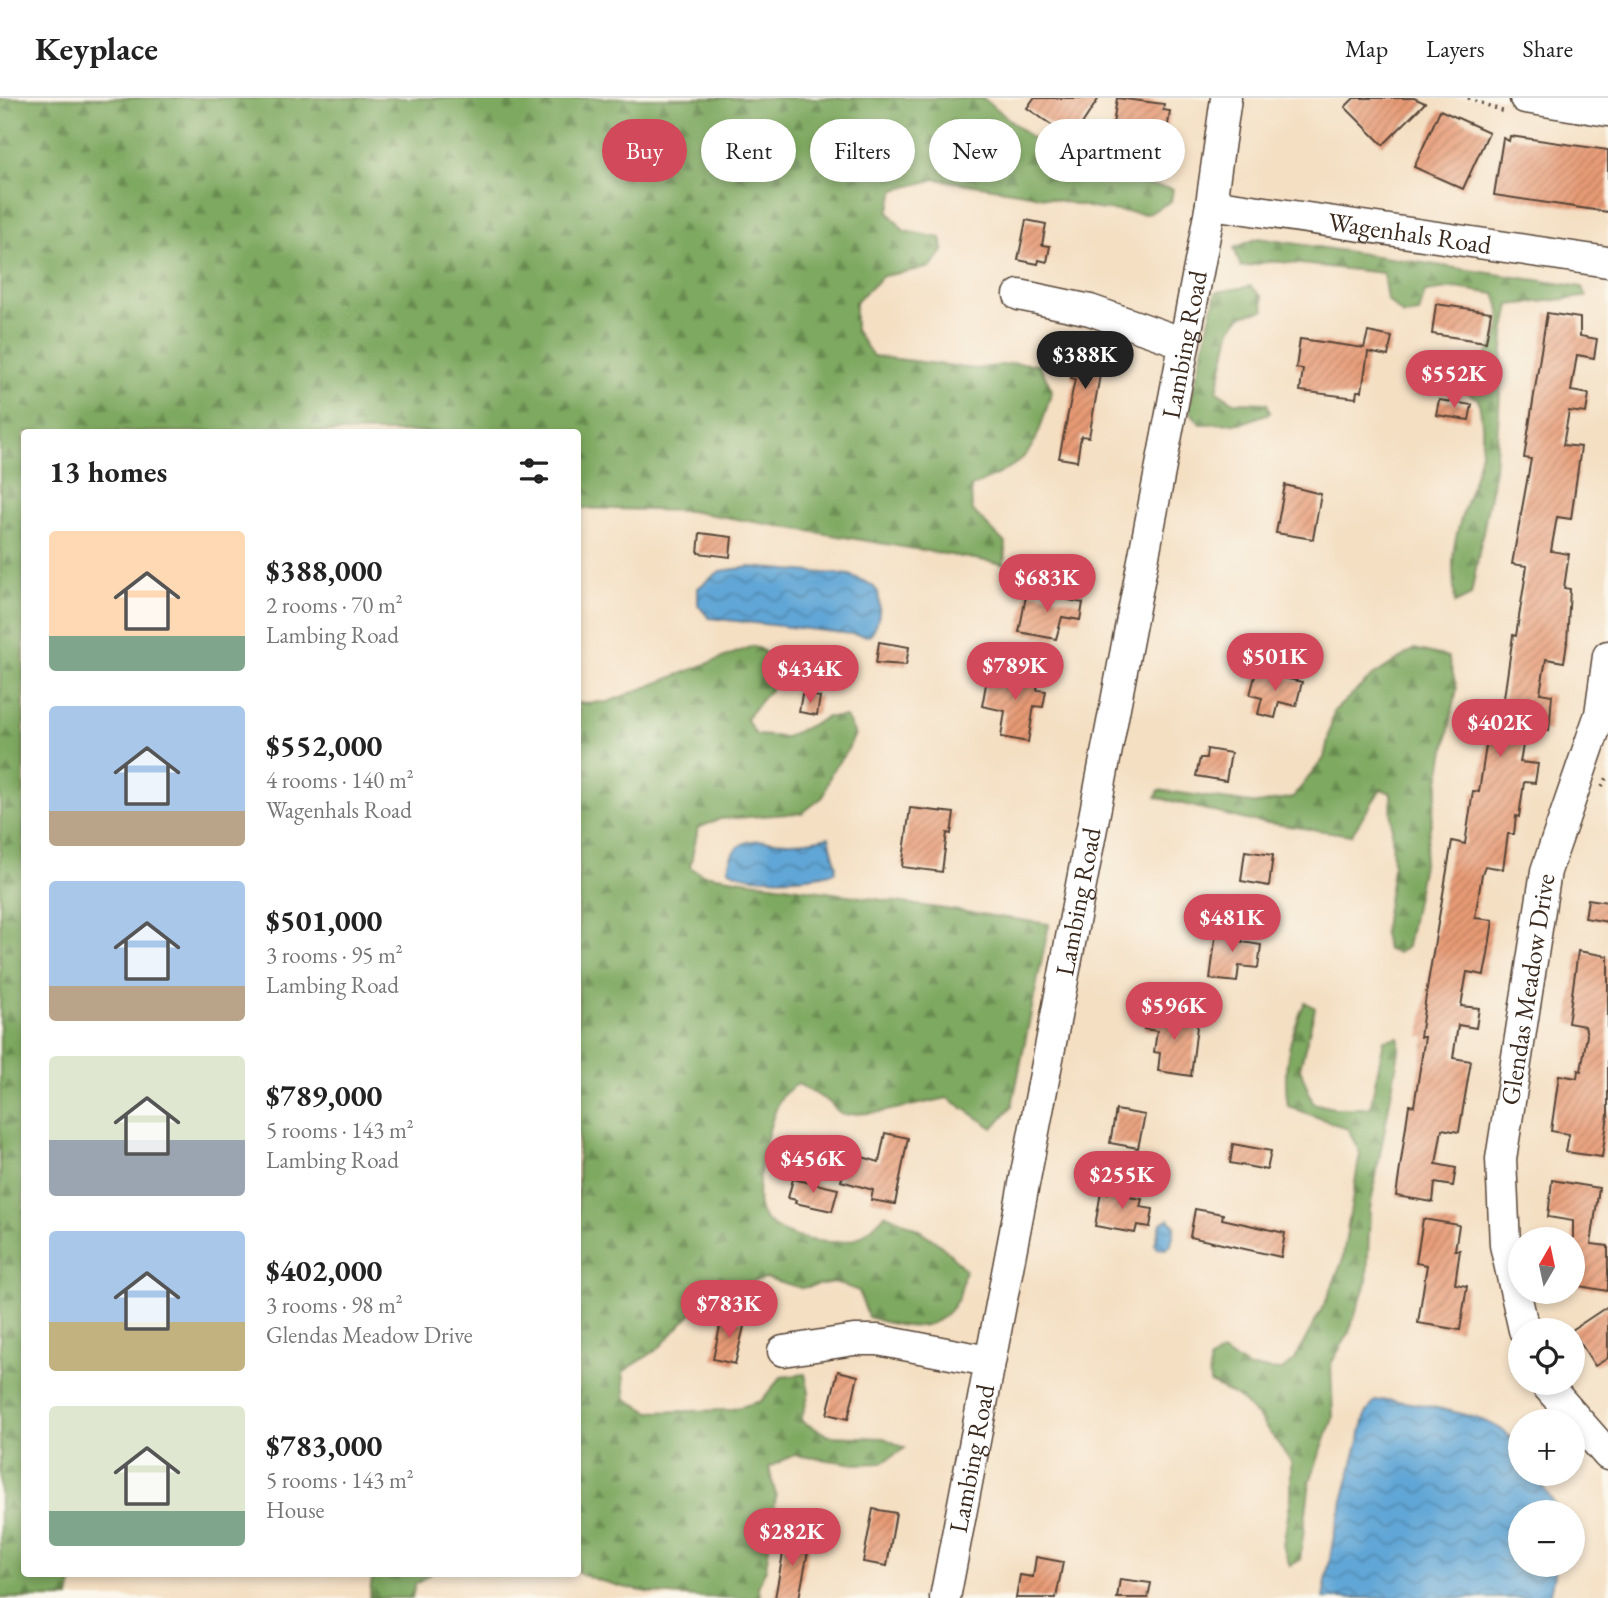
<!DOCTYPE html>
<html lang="en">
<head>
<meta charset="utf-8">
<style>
	body { margin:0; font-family:"EB Garamond",serif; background:#f6f6f6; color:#222; height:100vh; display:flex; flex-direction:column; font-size:26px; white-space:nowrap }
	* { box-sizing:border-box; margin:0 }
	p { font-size:23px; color:#767676 }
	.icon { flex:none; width:38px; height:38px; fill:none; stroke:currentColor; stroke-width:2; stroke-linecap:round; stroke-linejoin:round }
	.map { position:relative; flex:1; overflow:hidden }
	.panel { position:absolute; left:21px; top:331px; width:560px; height:1148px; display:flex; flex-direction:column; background:#fff; border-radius:7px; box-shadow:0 4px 10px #0003 }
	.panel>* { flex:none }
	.hud { position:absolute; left:602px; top:21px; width:665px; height:63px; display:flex; gap:14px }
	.needle { width:46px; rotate:9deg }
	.fabs { position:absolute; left:1508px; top:1129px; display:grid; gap:14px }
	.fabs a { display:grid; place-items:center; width:77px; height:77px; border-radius:50%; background:#fff; box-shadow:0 4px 10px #0003; font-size:35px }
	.price { position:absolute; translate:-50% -60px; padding:0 16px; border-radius:24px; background:#d1495b; color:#fff; font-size:23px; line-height:46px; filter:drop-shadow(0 2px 4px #0008) }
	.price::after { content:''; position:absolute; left:50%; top:42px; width:21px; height:16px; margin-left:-10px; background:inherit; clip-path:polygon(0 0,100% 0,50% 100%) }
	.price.on { background:#222; color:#fff }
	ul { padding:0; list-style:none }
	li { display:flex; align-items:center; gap:21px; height:175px; padding:0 28px }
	li span { display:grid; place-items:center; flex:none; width:196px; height:140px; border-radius:7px; color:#555 }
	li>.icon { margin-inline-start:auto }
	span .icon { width:84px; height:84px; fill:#fffc; stroke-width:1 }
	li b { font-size:30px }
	h2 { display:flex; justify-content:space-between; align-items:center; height:84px; padding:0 28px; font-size:30px }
	.tag { padding:0 24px; border-radius:32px; background:#fff; box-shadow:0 4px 10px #0003; font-size:24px; line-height:63px }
	.tag.on { background:#d1495b; color:#fff }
	header { display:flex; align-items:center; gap:42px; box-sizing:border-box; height:98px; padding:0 35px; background:#fff; border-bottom:2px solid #e0e0e0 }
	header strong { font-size:33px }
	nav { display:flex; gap:38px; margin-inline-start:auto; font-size:24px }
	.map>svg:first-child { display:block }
	.forest { fill:url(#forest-firs); stroke:#5c6a40; stroke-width:2 }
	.water { fill:url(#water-waves); stroke:#4e687a; stroke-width:2 }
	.building { fill:url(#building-hatch) }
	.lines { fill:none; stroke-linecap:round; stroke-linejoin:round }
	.minor-casing { stroke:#574537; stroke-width:33 }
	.path { stroke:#574537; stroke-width:3.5; stroke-dasharray:2 5; stroke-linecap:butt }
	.minor { stroke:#fff; stroke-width:30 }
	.labels { text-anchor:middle; stroke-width:6; stroke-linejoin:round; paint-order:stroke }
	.street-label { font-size:26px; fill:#3b2a1e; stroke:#fbf7ec }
</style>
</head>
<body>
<header>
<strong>Keyplace</strong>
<nav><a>Map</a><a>Layers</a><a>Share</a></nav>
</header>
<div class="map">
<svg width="1608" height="1500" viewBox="0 0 1608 1500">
	<defs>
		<pattern id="forest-firs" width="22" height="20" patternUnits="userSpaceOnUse" patternTransform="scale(1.75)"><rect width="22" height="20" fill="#7ea961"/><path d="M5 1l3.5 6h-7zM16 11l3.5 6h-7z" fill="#688a4f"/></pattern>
		<pattern id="water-waves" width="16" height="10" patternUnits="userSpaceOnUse" patternTransform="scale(1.75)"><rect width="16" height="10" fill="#60a6d6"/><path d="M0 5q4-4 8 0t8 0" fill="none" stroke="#5087ad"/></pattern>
		<pattern id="building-hatch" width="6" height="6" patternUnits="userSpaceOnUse" patternTransform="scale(1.75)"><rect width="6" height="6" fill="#e79a75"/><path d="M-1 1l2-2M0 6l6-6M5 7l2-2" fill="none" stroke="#bc7e5f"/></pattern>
	</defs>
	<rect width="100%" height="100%" fill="#fbf7ec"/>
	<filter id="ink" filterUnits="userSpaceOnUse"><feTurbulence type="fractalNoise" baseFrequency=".0143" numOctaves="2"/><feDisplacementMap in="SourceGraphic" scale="14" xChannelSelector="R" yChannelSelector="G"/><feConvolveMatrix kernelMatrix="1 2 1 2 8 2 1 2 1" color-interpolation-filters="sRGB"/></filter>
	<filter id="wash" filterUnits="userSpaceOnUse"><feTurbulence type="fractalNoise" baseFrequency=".00686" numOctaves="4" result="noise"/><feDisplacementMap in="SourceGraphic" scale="28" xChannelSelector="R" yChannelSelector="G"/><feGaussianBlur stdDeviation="1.57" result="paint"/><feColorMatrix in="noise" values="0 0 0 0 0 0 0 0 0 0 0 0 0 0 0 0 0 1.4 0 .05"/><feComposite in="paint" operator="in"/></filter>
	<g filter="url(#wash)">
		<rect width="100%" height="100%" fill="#f4dfc3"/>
		<!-- forest -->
		<g class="forest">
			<path d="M 0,0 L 983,0 L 1051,56 L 1096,77 L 1173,91 L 1171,103 L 1148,116 L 1097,111 L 1030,96 L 936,81 L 895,92 L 888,114 L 904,133 L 941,140 L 943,153 L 931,169 L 883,178 L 855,204 L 855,232 L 873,258 L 976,271 L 1015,265 L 1039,266 L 1052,292 C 1033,357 1033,361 971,389 L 972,412 L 1006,446 L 1004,466 L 689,413 L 578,410 L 578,334 L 24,334 L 24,1475 L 74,1475 L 69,1500 L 0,1500 Z"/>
			<path d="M 1258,140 L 1582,189 L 1586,199 L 1510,207 L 1504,236 L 1495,371 L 1471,497 L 1455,505 C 1454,485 1451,464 1455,445 C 1465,390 1493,362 1478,301 L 1464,293 L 1460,284 C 1488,259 1512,235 1495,196 L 1456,190 L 1425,194 L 1419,215 L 1403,217 L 1387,202 L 1383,175 L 1272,163 L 1241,169 L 1234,150 Z"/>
			<path d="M 1251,188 L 1262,199 L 1264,212 L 1243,217 L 1231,230 L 1217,293 L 1234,304 L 1267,305 L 1270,315 L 1242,325 L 1200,326 L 1189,312 L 1216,194 Z"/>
			<path d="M 753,548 C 771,554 774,566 776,585 L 746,620 L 756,637 L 786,639 L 827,619 L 846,619 L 855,636 L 847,653 L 832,673 L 823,699 L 802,715 L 720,721 L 698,730 L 690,769 L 702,776 L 1049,826 L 1012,1008 L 993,1030 L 948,1000 L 881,1014 L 842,1017 L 829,1004 L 798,986 C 793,989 785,994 782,999 C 769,1020 755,1085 759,1109 C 764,1139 833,1151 857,1140 C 867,1136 878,1123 886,1116 C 919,1130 942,1144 965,1172 C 962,1182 962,1196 956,1204 C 934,1239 900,1229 868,1219 L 859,1193 L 834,1184 L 801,1190 L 767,1180 L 714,1191 L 658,1251 L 623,1274 L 626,1301 L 650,1314 L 730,1312 L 761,1303 L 781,1279 L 805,1276 L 809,1294 L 801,1323 L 829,1338 L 884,1340 L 905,1350 L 882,1365 L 856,1366 L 794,1357 L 769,1369 L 776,1398 L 766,1470 L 758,1489 L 761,1500 C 690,1500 644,1500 578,1475 L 578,605 L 608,604 Z"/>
			<path d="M 1414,551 L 1448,559 L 1457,590 L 1407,849 L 1398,855 L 1387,852 L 1383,836 L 1393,771 L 1391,695 L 1381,691 L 1351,737 L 1246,722 L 1156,699 L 1159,692 L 1258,706 L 1293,699 L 1324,660 L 1334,613 L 1371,579 Z"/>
			<path d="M 1305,904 L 1315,910 L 1300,970 L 1313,1005 L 1333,1010 L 1370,1010 L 1384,942 L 1399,939 L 1399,953 L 1370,1111 L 1367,1182 L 1348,1237 L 1331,1265 L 1333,1320 L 1310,1383 L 1300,1462 L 1290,1468 L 1283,1448 L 1291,1399 L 1291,1363 L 1259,1320 L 1238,1299 L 1210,1285 L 1209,1263 L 1222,1254 L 1249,1270 L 1282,1272 L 1295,1261 L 1327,1201 L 1342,1164 L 1360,1055 L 1348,1031 L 1288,1008 C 1282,969 1289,940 1305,904 Z"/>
			<path d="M 373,1475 L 431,1475 L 415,1487 L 412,1500 L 369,1500 Z"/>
		</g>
		<!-- water -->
		<g class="water">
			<path d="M 750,469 L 850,477 L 872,487 L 878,494 C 881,510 880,526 869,538 L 709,520 L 698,507 L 698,490 L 720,473 Z"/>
			<path d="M 829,739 L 836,767 L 835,774 C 810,781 749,785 728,771 C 733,733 764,744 790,744 C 803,744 816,742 829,739 Z"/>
			<path d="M 1169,1121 L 1175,1128 L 1171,1147 L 1166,1151 L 1157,1150 L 1155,1146 L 1161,1125 Z"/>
			<path d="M 1389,1302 C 1416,1305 1475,1316 1497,1329 C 1515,1338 1521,1357 1521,1376 L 1534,1376 L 1560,1414 L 1521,1414 L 1521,1466 L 1556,1467 L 1549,1500 L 1323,1500 L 1334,1437 L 1366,1316 L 1375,1303 Z"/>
		</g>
		<g id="blocks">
			<!-- building -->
			<g class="building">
				<path d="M 1034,0 L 1099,0 L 1072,41 L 1027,10 Z"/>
				<path d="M 1117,0 L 1164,6 L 1163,12 L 1170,13 L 1162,68 L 1108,60 Z"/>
				<path d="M 1354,0 L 1414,0 L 1425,5 L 1383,47 L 1345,9 Z"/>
				<path d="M 1440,12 L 1489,34 L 1463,91 L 1414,69 Z"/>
				<path d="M 1510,38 L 1608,52 L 1608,114 L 1494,97 L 1503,40 L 1509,43 Z"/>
				<path d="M 1026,122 L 1046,126 L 1042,147 L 1050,148 L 1047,164 L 1039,162 L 1038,166 L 1018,162 Z"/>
				<path d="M 1436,206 L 1491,214 L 1486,244 L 1432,236 Z"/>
				<path d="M 1547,215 L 1580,220 L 1580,238 L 1597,241 L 1594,260 L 1577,257 L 1571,293 L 1589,296 L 1586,315 L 1569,313 L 1563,347 L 1581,349 L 1571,421 L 1557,419 L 1551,453 L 1569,456 L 1564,490 L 1570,491 L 1567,545 L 1564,564 L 1546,561 L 1540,595 L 1552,597 L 1549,633 L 1526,630 L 1520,664 L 1538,666 L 1535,685 L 1524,684 L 1519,719 L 1516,718 L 1514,736 L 1508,736 L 1503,771 L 1485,768 L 1482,776 L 1475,820 L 1493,822 L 1488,856 L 1484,877 L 1467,874 L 1461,908 L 1479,910 L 1476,930 L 1458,927 L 1453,960 L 1471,963 L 1459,1034 L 1442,1031 L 1436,1066 L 1456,1070 L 1453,1088 L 1435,1085 L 1433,1104 L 1396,1098 L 1409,1007 L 1414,1008 L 1425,939 L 1420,939 L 1428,884 L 1452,743 L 1465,746 L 1473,693 L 1479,694 L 1487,641 L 1498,642 L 1513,537 L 1516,538 L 1527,468 L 1512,466 L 1531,361 L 1524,360 Z"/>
				<path d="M 1368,234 L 1392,239 L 1388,258 L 1368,254 L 1362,293 L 1357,293 L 1356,300 L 1300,293 L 1303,271 L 1296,270 L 1300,241 L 1364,250 Z"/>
				<path d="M 1080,235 L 1107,240 L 1105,254 L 1115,256 L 1112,274 L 1101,271 L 1089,339 L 1081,338 L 1077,363 L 1059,360 L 1075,281 L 1071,280 Z"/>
				<path d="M 1439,302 L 1472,307 L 1469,322 L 1436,317 Z"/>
				<path d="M 1285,387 L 1321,396 L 1313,441 L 1276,435 Z"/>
				<path d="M 700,435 L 732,439 L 730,459 L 698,455 Z"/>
				<path d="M 1027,493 L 1083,505 L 1080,522 L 1062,519 L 1056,541 L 1019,534 Z"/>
				<path d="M 879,544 L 909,549 L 906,567 L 876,565 Z"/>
				<path d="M 1013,571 L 1040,576 L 1037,592 L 1046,593 L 1043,609 L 1034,608 L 1028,644 L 1001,639 L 1005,613 L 982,608 L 987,581 L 1010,585 Z"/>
				<path d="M 1256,574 L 1302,584 L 1296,608 L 1279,604 L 1275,620 L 1258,616 L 1262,600 L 1250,597 Z"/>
				<path d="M 802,596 L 820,599 L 817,617 L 799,614 Z"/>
				<path d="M 1207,651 L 1231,655 L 1226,683 L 1196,678 L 1200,660 L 1206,660 Z"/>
				<path d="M 910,710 L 954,715 L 951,736 L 947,735 L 942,774 L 902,769 Z"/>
				<path d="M 1245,753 L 1273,757 L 1269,788 L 1241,783 Z"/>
				<path d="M 1588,801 L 1608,804 L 1608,824 L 1585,820 Z"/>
				<path d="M 1217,828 L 1244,831 L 1242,844 L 1261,847 L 1258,870 L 1239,868 L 1237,884 L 1210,881 Z"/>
				<path d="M 1578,853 L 1608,858 L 1608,1017 L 1602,1059 L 1566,1054 L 1569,1036 L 1551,1033 L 1559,977 L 1577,980 L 1578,972 L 1581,973 L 1587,937 L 1585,928 L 1568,925 Z"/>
				<path d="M 1146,915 L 1198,920 L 1191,978 L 1158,973 L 1160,955 L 1154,954 L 1157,933 L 1144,931 Z"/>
				<path d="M 1116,1012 L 1145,1017 L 1138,1050 L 1110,1045 Z"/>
				<path d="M 885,1035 L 908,1040 L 895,1106 L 871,1102 L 873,1092 L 841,1083 L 849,1055 L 879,1064 Z"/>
				<path d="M 1233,1046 L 1271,1053 L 1267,1072 L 1230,1065 Z"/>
				<path d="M 793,1081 L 838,1091 L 832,1113 L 795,1105 L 796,1102 L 788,1100 Z"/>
				<path d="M 1552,1082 L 1599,1090 L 1591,1146 L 1608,1148 L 1608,1193 L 1573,1187 L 1573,1123 L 1548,1119 Z"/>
				<path d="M 1109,1088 L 1130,1092 L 1128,1099 L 1142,1101 L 1140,1109 L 1153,1111 L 1150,1129 L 1137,1127 L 1135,1135 L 1095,1128 L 1101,1094 L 1108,1095 Z"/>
				<path d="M 1195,1111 L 1223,1116 L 1222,1121 L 1285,1135 L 1281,1159 L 1190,1139 Z"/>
				<path d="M 1423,1121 L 1459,1127 L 1455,1152 L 1460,1152 L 1455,1186 L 1467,1188 L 1460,1232 L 1418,1225 L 1427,1167 L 1416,1165 Z"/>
				<path d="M 1608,1208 L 1608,1260 L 1595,1268 L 1572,1232 Z"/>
				<path d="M 722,1219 L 745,1224 L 735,1266 L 713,1261 Z"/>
				<path d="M 838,1273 L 858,1278 L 848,1321 L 827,1316 Z"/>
				<path d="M 873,1411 L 896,1415 L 887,1468 L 863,1464 Z"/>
				<path d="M 786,1439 L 810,1443 L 799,1500 L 775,1500 Z"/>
				<path d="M 1036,1459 L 1063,1464 L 1056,1500 L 1016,1500 L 1020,1477 L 1033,1479 Z"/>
				<path d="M 1120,1481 L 1151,1485 L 1148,1500 L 1117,1500 Z"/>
			</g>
		</g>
	</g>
	<g filter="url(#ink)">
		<use href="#blocks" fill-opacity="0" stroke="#574537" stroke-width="2"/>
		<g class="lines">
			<!-- minor casing -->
			<g class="minor-casing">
				<g id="minor">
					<path d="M 1525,0 L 1608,13"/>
					<path id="s1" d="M 1211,106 L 1608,164"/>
					<path d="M 1019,197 L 1090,212 L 1184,245"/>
					<path id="s2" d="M 1524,1232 L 1505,1147 L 1501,1061 L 1546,773 L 1600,616 L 1608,558"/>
					<path d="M 783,1253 L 854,1242 L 878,1242 L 988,1263"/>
					<path d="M 1544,1284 L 1608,1357"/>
					<path id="s3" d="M 945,1500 L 1211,106 L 1226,0"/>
				</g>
			</g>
			<!-- path -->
			<g class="path">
				<path d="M 1468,0 L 1505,14"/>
				<path d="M 1602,688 L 1608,678"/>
			</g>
			<!-- minor -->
			<use href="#minor" class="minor"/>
		</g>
	</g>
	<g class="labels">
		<!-- street labels -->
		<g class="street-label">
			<text dy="9" stroke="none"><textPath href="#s1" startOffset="201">Wagenhals Road</textPath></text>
			<text dy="9" stroke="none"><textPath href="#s3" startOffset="1276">Lambing Road</textPath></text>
			<text dy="9" stroke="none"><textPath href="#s3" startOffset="709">Lambing Road</textPath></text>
			<text dy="9" stroke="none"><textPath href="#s2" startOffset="345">Glendas Meadow Drive</textPath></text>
			<text dy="9" stroke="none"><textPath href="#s3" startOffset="142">Lambing Road</textPath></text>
		</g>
	</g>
</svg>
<div class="fabs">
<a><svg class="needle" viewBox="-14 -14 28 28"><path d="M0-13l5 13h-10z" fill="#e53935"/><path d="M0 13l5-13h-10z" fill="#767676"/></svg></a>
<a><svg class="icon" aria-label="locate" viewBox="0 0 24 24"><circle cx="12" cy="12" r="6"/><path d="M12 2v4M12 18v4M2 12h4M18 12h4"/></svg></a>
<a>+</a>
<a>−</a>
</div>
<b class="price on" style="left:1085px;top:293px">$388K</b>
<b class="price" style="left:1454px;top:312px">$552K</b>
<b class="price" style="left:1047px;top:516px">$683K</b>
<b class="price" style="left:1275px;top:595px">$501K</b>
<b class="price" style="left:1015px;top:604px">$789K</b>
<b class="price" style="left:810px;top:607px">$434K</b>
<b class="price" style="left:1500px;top:661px">$402K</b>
<b class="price" style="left:1232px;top:856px">$481K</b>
<b class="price" style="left:1174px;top:944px">$596K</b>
<b class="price" style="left:813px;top:1097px">$456K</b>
<b class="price" style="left:1122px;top:1113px">$255K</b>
<b class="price" style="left:729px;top:1242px">$783K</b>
<b class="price" style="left:792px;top:1470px">$282K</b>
<div class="hud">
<a class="tag on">Buy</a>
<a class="tag">Rent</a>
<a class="tag">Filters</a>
<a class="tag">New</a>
<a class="tag">Apartment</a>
</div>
<section class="panel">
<h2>13 homes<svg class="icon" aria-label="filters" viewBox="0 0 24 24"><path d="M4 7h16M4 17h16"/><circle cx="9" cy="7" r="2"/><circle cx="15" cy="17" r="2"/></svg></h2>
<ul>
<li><span style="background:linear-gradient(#ffd9b3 75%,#7fa58c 0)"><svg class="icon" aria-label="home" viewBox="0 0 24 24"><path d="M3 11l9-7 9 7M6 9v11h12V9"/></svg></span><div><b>$388,000</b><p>2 rooms · 70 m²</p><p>Lambing Road</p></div></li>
<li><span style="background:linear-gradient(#a9c7e8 75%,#b9a48a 0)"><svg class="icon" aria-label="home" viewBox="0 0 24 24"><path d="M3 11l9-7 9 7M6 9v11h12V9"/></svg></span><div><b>$552,000</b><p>4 rooms · 140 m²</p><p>Wagenhals Road</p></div></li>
<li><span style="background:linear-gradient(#a9c7e8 75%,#b9a48a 0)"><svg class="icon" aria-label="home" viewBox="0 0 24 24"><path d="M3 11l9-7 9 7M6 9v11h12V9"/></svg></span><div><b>$501,000</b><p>3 rooms · 95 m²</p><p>Lambing Road</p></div></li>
<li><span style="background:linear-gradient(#dfe7d0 60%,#9aa5b1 0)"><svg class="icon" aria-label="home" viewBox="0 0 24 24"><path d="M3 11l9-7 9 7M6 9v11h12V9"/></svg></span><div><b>$789,000</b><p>5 rooms · 143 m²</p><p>Lambing Road</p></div></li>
<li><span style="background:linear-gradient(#a9c7e8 65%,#c2b280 0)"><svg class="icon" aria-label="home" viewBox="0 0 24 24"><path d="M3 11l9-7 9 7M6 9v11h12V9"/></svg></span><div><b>$402,000</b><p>3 rooms · 98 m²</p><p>Glendas Meadow Drive</p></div></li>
<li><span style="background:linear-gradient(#dfe7d0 75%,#7fa58c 0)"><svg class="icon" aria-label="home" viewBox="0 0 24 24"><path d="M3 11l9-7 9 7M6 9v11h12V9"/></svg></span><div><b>$783,000</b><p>5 rooms · 143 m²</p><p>House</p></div></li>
</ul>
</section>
</div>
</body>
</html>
